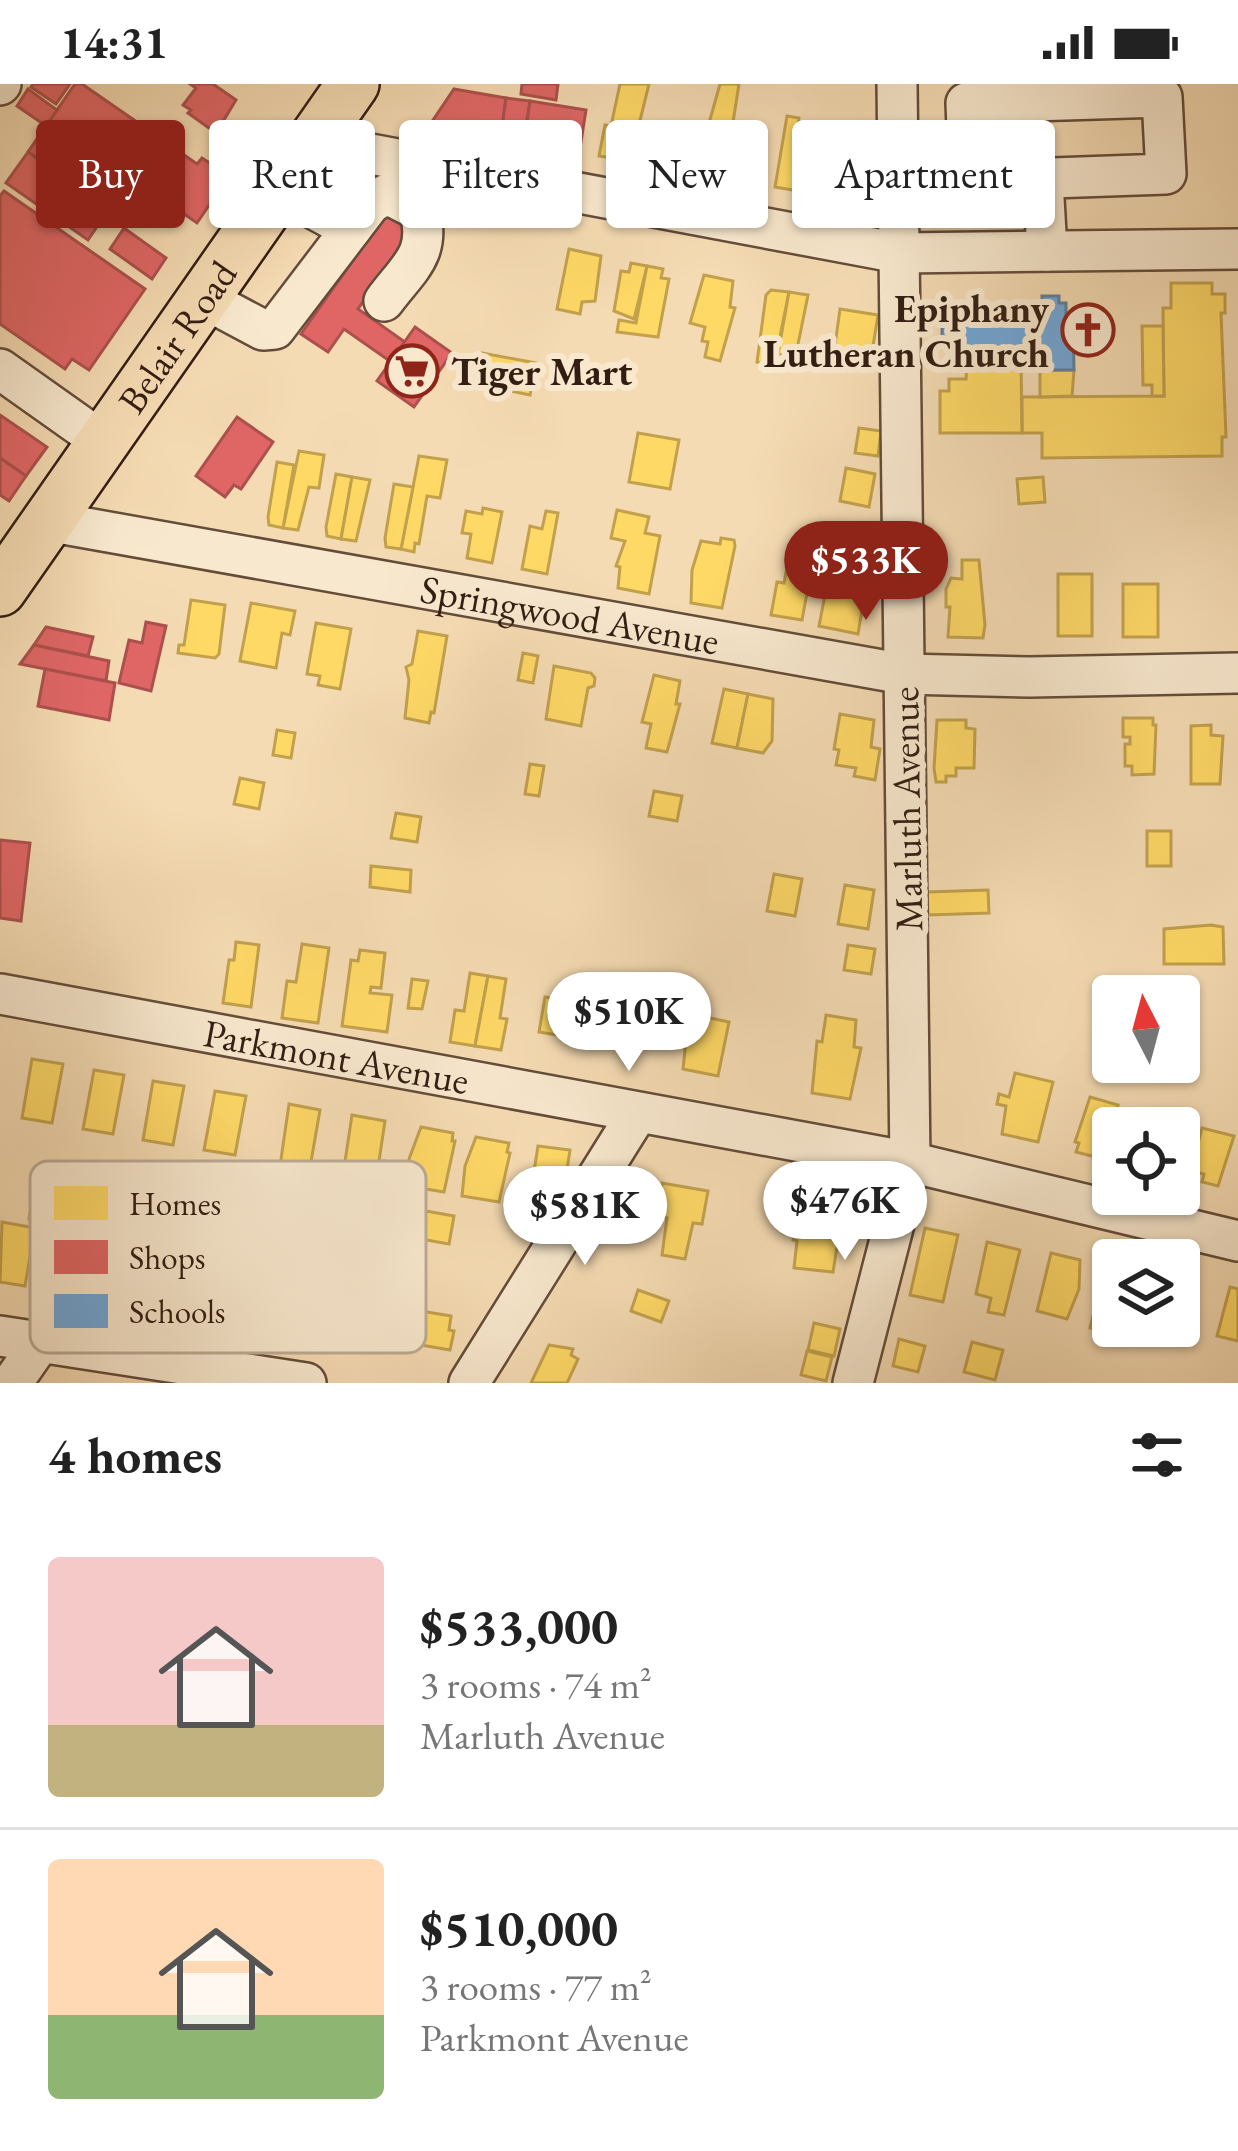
<!DOCTYPE html>
<html lang="en">
<head>
<meta charset="utf-8">
<style>
	body { margin:0; font-family:"EB Garamond",serif; background:#f6f6f6; color:#222; height:100vh; display:flex; flex-direction:column; font-size:45px; white-space:nowrap }
	* { box-sizing:border-box; margin:0 }
	p { font-size:39px; color:#767676 }
	.icon { flex:none; width:66px; height:66px; fill:none; stroke:currentColor; stroke-width:2; stroke-linecap:round; stroke-linejoin:round }
	.map { position:relative; height:1299px; overflow:hidden }
	.drawer { display:flex; flex-direction:column; background:#fff; flex:1 }
	.drawer>* { flex:none }
	.hud { position:absolute; left:36px; top:36px; width:1167px; height:108px; display:flex; gap:24px }
	.needle { width:78px; rotate:354deg }
	.buttons { position:absolute; left:1092px; top:891px; display:grid; gap:24px }
	.buttons a { display:grid; place-items:center; width:108px; height:108px; border-radius:12px; background:#fff; box-shadow:0 3px 9px #0004; font-size:60px }
	.price { position:absolute; translate:-50% -102px; padding:0 27px; border-radius:42px; background:#fff; color:#222; font-size:39px; line-height:78px; filter:drop-shadow(0 3px 6px #0008) }
	.price::after { content:''; position:absolute; left:50%; top:72px; width:36px; height:27px; margin-left:-18px; background:inherit; clip-path:polygon(0 0,100% 0,50% 100%) }
	.price.selected { background:#8f2418; color:#fff }
	ul { padding:0; list-style:none }
	li { display:flex; align-items:center; gap:36px; height:300px; padding:0 48px }
	li+li { border-top:3px solid #e0e0e0 }
	li span { display:grid; place-items:center; flex:none; width:336px; height:240px; border-radius:12px; color:#555 }
	li>.icon { margin-inline-start:auto }
	span .icon { width:144px; height:144px; fill:#fffc; stroke-width:1 }
	li b { font-size:51px }
	h2 { display:flex; justify-content:space-between; align-items:center; height:144px; padding:0 48px; font-size:51px }
	.pill { padding:0 42px; border-radius:12px; background:#fff; box-shadow:0 3px 9px #0004; font-size:42px; line-height:108px }
	.pill.selected { background:#8f2418; color:#fff }
	.status { display:flex; justify-content:space-between; align-items:center; height:84px; padding:0 60px; background:#fff; direction:ltr }
	.status svg { height:33px; fill:currentColor }
	.map>svg:first-child { display:block }
	.homes { fill:#ffd966; stroke:#c2a14d; stroke-width:3 }
	.shops { fill:#e06666; stroke:#ac504d; stroke-width:3 }
	.schools { fill:#6fa8dc; stroke:#5d7e9f; stroke-width:3 }
	.lines { fill:none; stroke-linecap:round; stroke-linejoin:round }
	.minor-casing { stroke:#644c3a; stroke-width:44 }
	.major-casing { stroke:#331d12; stroke-width:56 }
	.minor { stroke:#f8e8ce; stroke-width:39 }
	.major { stroke:#f5dbb3; stroke-width:51 }
	.labels { text-anchor:middle; stroke-width:12; stroke-linejoin:round; paint-order:stroke }
	.poi-label { font-size:39px; font-weight:bold; fill:#331d12; stroke:#f8e8ce; text-anchor:end }
	.street-label { font-size:39px; fill:#331d12; stroke:#f8e8ce }
	.key { fill:#f8e8ce; stroke:#bdab96; stroke-width:3 }
	.key-label { font-size:33px; fill:#331d12 }
</style>
</head>
<body>
<div class="status"><b>14:31</b><svg viewBox="0 0 49 12"><path d="M0 12V9h3v3zM5 12V6h3v6zM10 12V3h3v9zM15 12V0h3v12zM26 1h20v11H26zM47 4h2v5h-2z"/></svg></div>
<div class="map">
<svg width="1238" height="1299" viewBox="0 0 1238 1299">
	<rect width="100%" height="100%" fill="#f5dbb3"/>
	<filter id="stains"><feTurbulence type="fractalNoise" baseFrequency=".00167" numOctaves="4"/><feColorMatrix values="0 0 0 0 .2 0 0 0 0 .09 0 0 0 0 .02 0 0 0 .5 -.17"/></filter>
	<radialGradient id="worn" r=".72"><stop offset=".6" stop-color="#630" stop-opacity="0"/><stop offset="1" stop-color="#630" stop-opacity=".3"/></radialGradient>
	<!-- homes -->
	<g class="homes">
		<path d="M 620,0 L 649,0 L 630,77 L 599,72 L 605,41 L 611,42 Z"/>
		<path d="M 720,0 L 739,0 L 729,64 L 736,65 L 730,96 L 703,91 L 704,57 Z"/>
		<path d="M 787,32 L 799,34 L 798,42 L 808,44 L 802,76 L 809,78 L 804,108 L 775,103 Z"/>
		<path d="M 851,69 L 867,72 L 860,113 L 822,106 L 828,74 L 849,78 Z"/>
		<path d="M 569,165 L 601,172 L 595,217 L 582,218 L 580,230 L 557,225 Z"/>
		<path d="M 631,179 L 647,182 L 634,235 L 614,227 L 621,187 L 629,188 Z"/>
		<path d="M 647,182 L 663,185 L 661,194 L 669,195 L 658,253 L 617,248 L 619,236 L 636,239 Z"/>
		<path d="M 704,191 L 733,197 L 730,223 L 735,224 L 720,277 L 705,273 L 708,258 L 702,257 L 705,243 L 690,239 Z"/>
		<path d="M 1171,199 L 1212,199 L 1212,210 L 1225,210 L 1225,229 L 1221,229 L 1226,353 L 1222,353 L 1222,372 L 1042,374 L 1042,349 L 1022,349 L 1022,313 L 1164,312 L 1163,224 L 1171,224 Z"/>
		<path d="M 771,206 L 789,208 L 774,282 L 757,278 L 766,211 Z"/>
		<path d="M 789,208 L 808,211 L 794,280 L 783,278 L 784,271 L 778,270 Z"/>
		<path d="M 840,225 L 878,231 L 871,274 L 860,272 L 858,282 L 833,276 Z"/>
		<path d="M 1142,242 L 1163,242 L 1164,312 L 1152,312 L 1152,301 L 1143,301 Z"/>
		<path d="M 482,269 L 536,279 L 530,311 L 476,300 Z"/>
		<path d="M 967,277 L 1021,277 L 1022,349 L 940,349 L 940,307 L 949,307 L 949,295 L 966,295 Z"/>
		<path d="M 1040,286 L 1074,286 L 1072,312 L 1040,313 Z"/>
		<path d="M 859,344 L 881,347 L 878,372 L 855,369 Z"/>
		<path d="M 638,349 L 679,356 L 670,405 L 629,398 Z"/>
		<path d="M 299,367 L 324,371 L 319,404 L 309,403 L 298,446 L 283,444 Z"/>
		<path d="M 419,372 L 447,376 L 440,414 L 427,412 L 419,460 L 415,459 L 414,468 L 401,465 Z"/>
		<path d="M 277,378 L 294,381 L 283,444 L 269,441 L 268,433 Z"/>
		<path d="M 846,384 L 875,390 L 869,423 L 840,417 Z"/>
		<path d="M 336,390 L 352,393 L 341,455 L 327,452 L 326,443 Z"/>
		<path d="M 352,393 L 370,396 L 356,457 L 341,455 Z"/>
		<path d="M 1043,393 L 1045,418 L 1019,420 L 1017,395 Z"/>
		<path d="M 394,400 L 413,403 L 401,465 L 386,463 L 385,454 Z"/>
		<path d="M 483,424 L 502,428 L 492,479 L 467,474 L 471,450 L 462,449 L 466,427 L 482,430 Z"/>
		<path d="M 617,426 L 649,433 L 645,449 L 660,452 L 649,510 L 618,504 L 620,483 L 616,482 L 625,457 L 611,454 Z"/>
		<path d="M 546,427 L 558,429 L 547,490 L 522,485 L 530,442 L 542,445 Z"/>
		<path d="M 721,454 L 734,456 L 735,462 L 722,524 L 691,519 L 692,486 L 701,457 L 720,460 Z"/>
		<path d="M 790,467 L 814,471 L 802,536 L 771,531 L 777,498 L 784,499 Z"/>
		<path d="M 962,476 L 979,476 L 985,541 L 983,554 L 948,553 L 950,523 L 946,523 L 946,505 L 951,494 L 962,495 Z"/>
		<path d="M 850,479 L 869,484 L 858,550 L 819,542 L 830,485 L 848,488 Z"/>
		<rect x="1058" y="490" width="34" height="62"/>
		<rect x="1123" y="500" width="35" height="53"/>
		<path d="M 191,516 L 225,521 L 219,570 L 215,574 L 178,569 L 179,561 L 184,561 Z"/>
		<path d="M 251,519 L 295,527 L 290,551 L 282,549 L 276,584 L 240,577 Z"/>
		<path d="M 316,539 L 351,545 L 340,605 L 318,601 L 320,592 L 307,590 Z"/>
		<path d="M 418,547 L 447,552 L 434,629 L 431,628 L 429,639 L 405,634 L 409,596 L 406,583 L 412,580 Z"/>
		<path d="M 523,569 L 538,572 L 533,599 L 518,596 Z"/>
		<path d="M 554,582 L 591,589 L 595,594 L 594,602 L 588,604 L 581,642 L 546,635 Z"/>
		<path d="M 654,591 L 680,597 L 676,620 L 680,620 L 667,668 L 646,664 L 651,640 L 642,638 Z"/>
		<path d="M 724,605 L 748,610 L 737,664 L 712,659 Z"/>
		<path d="M 748,610 L 773,615 L 772,657 L 763,669 L 737,664 Z"/>
		<path d="M 840,630 L 874,636 L 871,663 L 880,665 L 875,696 L 854,692 L 856,684 L 836,681 L 839,666 L 834,665 Z"/>
		<path d="M 1123,634 L 1153,634 L 1153,641 L 1156,641 L 1154,690 L 1132,691 L 1132,682 L 1125,682 L 1125,660 L 1130,660 L 1130,653 L 1123,653 Z"/>
		<path d="M 937,636 L 966,636 L 966,644 L 975,645 L 974,684 L 956,684 L 956,692 L 946,692 L 946,698 L 936,698 L 934,684 Z"/>
		<path d="M 1211,641 L 1211,651 L 1223,652 L 1220,700 L 1191,700 L 1191,642 Z"/>
		<path d="M 277,646 L 295,649 L 291,674 L 273,671 Z"/>
		<path d="M 530,680 L 544,682 L 539,712 L 525,710 Z"/>
		<path d="M 240,694 L 264,699 L 259,725 L 234,720 Z"/>
		<path d="M 654,707 L 682,712 L 677,737 L 649,732 Z"/>
		<path d="M 396,729 L 421,733 L 417,758 L 391,754 Z"/>
		<rect x="1147" y="747" width="24" height="35"/>
		<path d="M 371,782 L 411,786 L 410,808 L 370,803 Z"/>
		<path d="M 774,790 L 802,795 L 795,832 L 767,827 Z"/>
		<path d="M 845,801 L 874,806 L 868,845 L 838,840 Z"/>
		<path d="M 988,806 L 989,829 L 928,831 L 927,808 Z"/>
		<path d="M 1211,841 L 1223,843 L 1224,880 L 1164,880 L 1164,845 Z"/>
		<path d="M 236,858 L 259,861 L 251,923 L 223,919 L 229,876 L 234,876 Z"/>
		<path d="M 302,860 L 329,864 L 318,939 L 282,934 L 287,897 L 296,898 Z"/>
		<path d="M 848,861 L 875,865 L 871,890 L 844,886 Z"/>
		<path d="M 360,866 L 385,869 L 381,904 L 371,903 L 370,909 L 392,911 L 387,948 L 342,942 L 351,876 L 358,877 Z"/>
		<path d="M 470,889 L 488,892 L 475,962 L 450,958 L 455,926 L 464,927 Z"/>
		<path d="M 488,892 L 506,895 L 500,934 L 507,935 L 501,966 L 475,962 Z"/>
		<path d="M 412,895 L 428,897 L 422,925 L 408,924 Z"/>
		<path d="M 564,907 L 581,910 L 575,954 L 539,948 L 545,913 L 563,916 Z"/>
		<path d="M 696,931 L 729,938 L 718,992 L 683,985 L 688,938 L 694,938 Z"/>
		<path d="M 826,931 L 856,936 L 854,963 L 861,964 L 850,1015 L 812,1009 L 817,957 L 822,958 Z"/>
		<path d="M 32,975 L 63,980 L 52,1039 L 22,1034 Z"/>
		<path d="M 94,986 L 124,991 L 113,1050 L 83,1045 Z"/>
		<path d="M 1015,989 L 1053,998 L 1038,1058 L 1002,1050 L 1006,1022 L 997,1020 L 999,1010 L 1009,1013 Z"/>
		<path d="M 153,997 L 184,1002 L 173,1061 L 143,1056 Z"/>
		<path d="M 215,1007 L 246,1012 L 235,1071 L 204,1066 Z"/>
		<path d="M 1090,1013 L 1118,1021 L 1103,1075 L 1076,1068 L 1079,1059 L 1075,1058 Z"/>
		<path d="M 289,1020 L 320,1026 L 308,1095 L 279,1089 Z"/>
		<path d="M 1152,1026 L 1173,1031 L 1169,1044 L 1135,1044 L 1139,1028 L 1150,1031 Z"/>
		<path d="M 352,1031 L 385,1037 L 379,1077 L 384,1077 L 382,1088 L 344,1084 Z"/>
		<path d="M 421,1043 L 453,1049 L 452,1057 L 455,1057 L 444,1108 L 408,1102 L 409,1075 Z"/>
		<path d="M 1202,1044 L 1234,1052 L 1218,1102 L 1202,1098 L 1204,1090 L 1191,1087 Z"/>
		<path d="M 476,1053 L 509,1059 L 507,1068 L 510,1069 L 499,1118 L 462,1112 L 465,1082 Z"/>
		<path d="M 538,1062 L 570,1066 L 562,1118 L 553,1117 L 551,1129 L 528,1125 Z"/>
		<path d="M 662,1099 L 708,1107 L 702,1140 L 693,1139 L 685,1175 L 662,1171 L 667,1134 L 658,1132 L 652,1125 L 654,1115 L 660,1113 Z"/>
		<path d="M 35,1100 L 52,1103 L 47,1138 L 29,1135 Z"/>
		<path d="M 799,1125 L 842,1132 L 840,1146 L 844,1149 L 837,1163 L 833,1188 L 794,1184 L 797,1157 L 793,1156 Z"/>
		<path d="M 426,1127 L 454,1132 L 449,1160 L 421,1155 Z"/>
		<path d="M 2,1138 L 35,1144 L 25,1202 L 0,1198 Z"/>
		<path d="M 925,1144 L 958,1151 L 943,1218 L 910,1211 Z"/>
		<path d="M 987,1158 L 1020,1166 L 1004,1231 L 988,1228 L 991,1214 L 976,1210 Z"/>
		<path d="M 1051,1169 L 1080,1176 L 1079,1205 L 1067,1235 L 1037,1227 Z"/>
		<path d="M 1107,1175 L 1113,1176 L 1115,1250 L 1090,1244 Z"/>
		<path d="M 1179,1180 L 1192,1184 L 1192,1193 L 1177,1250 L 1174,1259 L 1154,1254 L 1154,1245 L 1179,1242 Z"/>
		<path d="M 1230,1203 L 1238,1205 L 1238,1257 L 1217,1252 Z"/>
		<path d="M 638,1206 L 669,1217 L 661,1238 L 631,1227 Z"/>
		<path d="M 421,1227 L 451,1232 L 449,1246 L 454,1247 L 450,1266 L 415,1260 Z"/>
		<path d="M 814,1239 L 840,1245 L 834,1272 L 808,1266 Z"/>
		<path d="M 899,1255 L 925,1262 L 918,1288 L 893,1282 Z"/>
		<path d="M 972,1258 L 1003,1266 L 995,1296 L 964,1288 Z"/>
		<path d="M 549,1261 L 573,1265 L 571,1271 L 578,1275 L 567,1299 L 531,1299 Z"/>
		<path d="M 807,1267 L 832,1273 L 826,1297 L 801,1291 Z"/>
	</g>
	<!-- shops -->
	<g class="shops">
		<path d="M 33,0 L 70,0 L 56,20 L 31,3 Z"/>
		<path d="M 75,0 L 82,0 L 157,52 L 109,125 L 28,68 Z"/>
		<path d="M 190,0 L 213,0 L 236,16 L 216,49 L 188,29 L 191,26 L 183,21 L 196,4 Z"/>
		<path d="M 522,0 L 558,0 L 556,16 L 521,10 Z"/>
		<path d="M 28,5 L 57,26 L 46,42 L 17,22 Z"/>
		<path d="M 454,5 L 506,14 L 501,51 L 429,42 Z"/>
		<path d="M 506,14 L 530,17 L 524,55 L 501,51 Z"/>
		<path d="M 530,17 L 586,26 L 576,89 L 521,80 Z"/>
		<path d="M 157,52 L 197,80 L 202,74 L 229,92 L 197,139 L 170,120 L 174,114 L 135,88 Z"/>
		<path d="M 28,68 L 109,125 L 88,156 L 6,99 Z"/>
		<path d="M 4,107 L 145,205 L 89,286 L 72,275 L 65,285 L 0,240 L 0,112 Z"/>
		<path d="M 390,124 L 416,142 L 358,225 L 405,258 L 391,278 L 344,245 L 328,268 L 301,250 Z"/>
		<path d="M 124,144 L 166,174 L 152,195 L 110,165 Z"/>
		<path d="M 415,243 L 452,269 L 414,323 L 377,297 Z"/>
		<path d="M 0,331 L 47,363 L 26,392 L 0,374 Z"/>
		<path d="M 237,333 L 273,358 L 241,405 L 234,401 L 225,413 L 196,392 Z"/>
		<path d="M 0,374 L 26,392 L 9,417 L 0,411 Z"/>
		<path d="M 146,538 L 166,542 L 151,607 L 119,599 L 129,556 L 142,559 Z"/>
		<path d="M 46,543 L 93,553 L 88,572 L 34,561 Z"/>
		<path d="M 34,561 L 109,577 L 106,597 L 20,580 Z"/>
		<path d="M 45,585 L 115,599 L 109,636 L 38,622 Z"/>
		<path d="M 0,756 L 30,759 L 21,837 L 0,834 Z"/>
	</g>
	<!-- schools -->
	<path class="schools" d="M 1042,212 L 1059,212 L 1059,219 L 1066,219 L 1066,231 L 1073,230 L 1074,286 L 1040,286 L 1040,276 L 961,276 L 961,262 L 942,261 L 942,236 L 960,236 L 960,221 L 1042,220 Z"/>
	<g class="lines">
		<!-- minor casing -->
		<g class="minor-casing">
			<g id="minor">
				<path d="M 0,1 L 1,0"/>
				<path d="M 1162,13 L 1166,90 L 969,97 L 966,19 Z"/>
				<path d="M 312,59 L 899,169 L 1238,165"/>
				<path d="M 1043,97 L 1047,167"/>
				<path d="M 279,106 L 351,145"/>
				<path d="M 203,214 L 263,246 L 275,245 L 371,119 L 387,110 L 420,127 C 431,171 409,183 384,217"/>
				<path d="M 0,285 L 103,358"/>
				<path id="s1" d="M 47,437 L 904,590 L 1030,593 L 1238,589"/>
				<path id="s2" d="M 0,910 L 910,1078 L 1238,1157"/>
				<path d="M 0,1252 L 306,1299"/>
				<path d="M 12,1299 L 40,1259"/>
				<path d="M 469,1299 L 637,1030"/>
				<path d="M 853,1299 L 910,1078 L 897,0"/>
			</g>
		</g>
		<!-- major casing -->
		<g class="major-casing">
			<g id="major">
				<path id="s3" d="M 0,506 L 353,0"/>
			</g>
		</g>
		<!-- minor -->
		<use href="#minor" class="minor"/>
		<!-- major -->
		<use href="#major" class="major"/>
	</g>
	<!-- icons -->
	<defs>
		<g id="church-ring" transform="scale(2.7)"><circle r="9.5" fill="#f8e8ce" stroke="#8f2418" stroke-width="1.5"/><path d="M-1.2-6h2.4v3.5h3.3v2.4h-3.3V6h-2.4V-.1h-3.3v-2.4h3.3Z" fill="#8f2418"/></g>
		<g id="supermarket-ring" transform="scale(2.7)"><circle r="9.5" fill="#f8e8ce" stroke="#8f2418" stroke-width="1.5"/><path d="M-6-5.5h2.5l.6 2H6L4.5 2H-2.5L-4.4-4H-6ZM-1.5 3.2a1.3 1.3 0 1 0 .1 0ZM3 3.2a1.3 1.3 0 1 0 .1 0Z" fill="#8f2418"/></g>
	</defs>
	<g fill-rule="evenodd">
		<use href="#church-ring" x="1088" y="246"/>
		<use href="#supermarket-ring" x="412" y="287"/>
	</g>
	<g class="labels">
		<!-- poi labels -->
		<g class="poi-label">
			<text x="1049" y="238">Epiphany<tspan x="1049" dy="45">Lutheran Church</tspan></text>
			<text x="451" y="301" text-anchor="start">Tiger Mart</text>
		</g>
		<!-- street labels -->
		<g class="street-label">
			<text dy="14" stroke="none"><textPath href="#s3" startOffset="309">Belair Road</textPath></text>
			<text dy="14" stroke="none"><textPath href="#s1" startOffset="531">Springwood Avenue</textPath></text>
			<text transform="translate(906 725) rotate(-91)" y="14">Marluth Avenue</text>
			<text dy="14" stroke="none"><textPath href="#s2" startOffset="342">Parkmont Avenue</textPath></text>
		</g>
	</g>
	<!-- legend -->
	<rect x="30" y="1077" width="396" height="192" rx="18" class="key"/>
	<rect x="54" y="1102" width="54" height="34" fill="#ffd966"/>
	<rect x="54" y="1156" width="54" height="34" fill="#e06666"/>
	<rect x="54" y="1210" width="54" height="34" fill="#6fa8dc"/>
	<g class="key-label">
		<text x="129" y="1131">Homes</text>
		<text x="129" y="1185">Shops</text>
		<text x="129" y="1239">Schools</text>
	</g>
	<rect width="100%" height="100%" filter="url(#stains)"/>
	<rect width="100%" height="100%" fill="url(#worn)"/>
</svg>
<div class="buttons">
<a><svg class="needle" viewBox="-14 -14 28 28"><path d="M0-13l5 13h-10z" fill="#e53935"/><path d="M0 13l5-13h-10z" fill="#767676"/></svg></a>
<a><svg class="icon" aria-label="locate" viewBox="0 0 24 24"><circle cx="12" cy="12" r="6"/><path d="M12 2v4M12 18v4M2 12h4M18 12h4"/></svg></a>
<a><svg class="icon" aria-label="layers" viewBox="0 0 24 24"><path d="M12 4l9 5-9 5-9-5zM3 14l9 5 9-5"/></svg></a>
</div>
<b class="price selected" style="left:866px;top:539px">$533K</b>
<b class="price" style="left:629px;top:990px">$510K</b>
<b class="price" style="left:845px;top:1179px">$476K</b>
<b class="price" style="left:585px;top:1184px">$581K</b>
<div class="hud">
<a class="pill selected">Buy</a>
<a class="pill">Rent</a>
<a class="pill">Filters</a>
<a class="pill">New</a>
<a class="pill">Apartment</a>
</div>
</div>
<section class="drawer">
<h2>4 homes<svg class="icon" aria-label="filters" viewBox="0 0 24 24"><path d="M4 7h16M4 17h16"/><circle cx="9" cy="7" r="2"/><circle cx="15" cy="17" r="2"/></svg></h2>
<ul>
<li><span style="background:linear-gradient(#f6c9c9 70%,#c2b280 0)"><svg class="icon" aria-label="home" viewBox="0 0 24 24"><path d="M3 11l9-7 9 7M6 9v11h12V9"/></svg></span><div><b>$533,000</b><p>3 rooms · 74 m²</p><p>Marluth Avenue</p></div></li>
<li><span style="background:linear-gradient(#ffd9b3 65%,#8fb573 0)"><svg class="icon" aria-label="home" viewBox="0 0 24 24"><path d="M3 11l9-7 9 7M6 9v11h12V9"/></svg></span><div><b>$510,000</b><p>3 rooms · 77 m²</p><p>Parkmont Avenue</p></div></li>
</ul>
</section>
</body>
</html>
